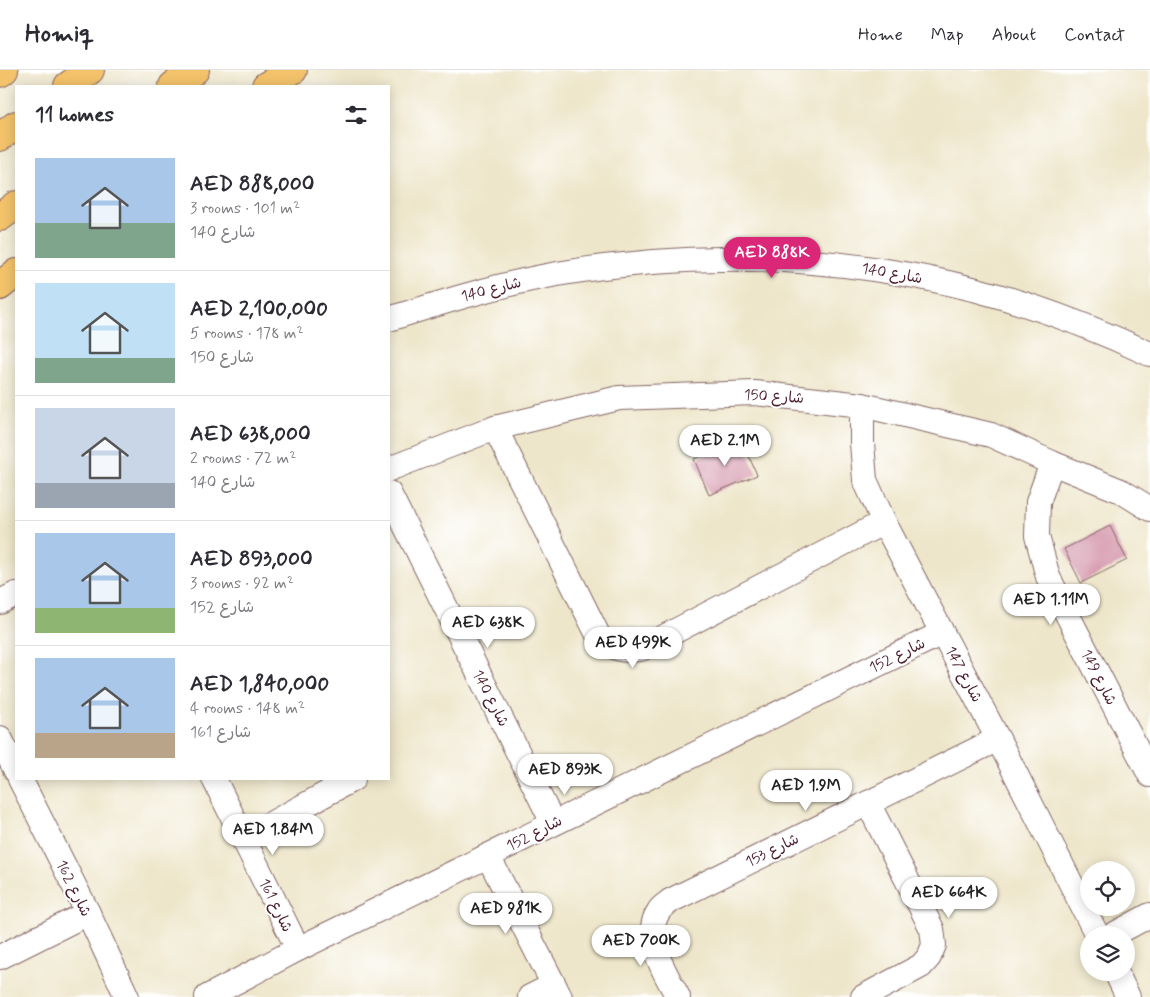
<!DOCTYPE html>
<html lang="en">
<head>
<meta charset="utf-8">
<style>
	body { margin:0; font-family:Mynerve,"Playpen Sans Arabic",sans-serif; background:#f2f2f3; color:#2b2b33; height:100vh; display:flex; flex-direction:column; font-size:19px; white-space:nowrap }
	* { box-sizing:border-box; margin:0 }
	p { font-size:16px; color:#7c7c81 }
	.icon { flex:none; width:28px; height:28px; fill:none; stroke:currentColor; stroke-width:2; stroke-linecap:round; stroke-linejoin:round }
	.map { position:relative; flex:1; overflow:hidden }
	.details { position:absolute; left:15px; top:15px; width:375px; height:695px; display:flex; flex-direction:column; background:#fff; border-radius:0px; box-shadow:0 2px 12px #0003 }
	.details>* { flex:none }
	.controls { position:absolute; left:1080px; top:791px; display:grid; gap:10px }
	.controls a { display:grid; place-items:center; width:55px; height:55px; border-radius:50%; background:#fff; box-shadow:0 2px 12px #0003; font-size:25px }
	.price { position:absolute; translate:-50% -42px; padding:0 11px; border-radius:18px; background:#fff; color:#222; font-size:16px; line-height:32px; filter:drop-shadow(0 1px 2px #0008) }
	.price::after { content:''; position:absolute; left:50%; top:30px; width:15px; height:11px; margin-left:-8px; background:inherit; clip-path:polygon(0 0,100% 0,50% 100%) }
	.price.on { background:#db2777; color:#fff }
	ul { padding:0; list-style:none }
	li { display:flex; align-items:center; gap:15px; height:125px; padding:0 20px }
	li+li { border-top:1px solid #e1e1e2 }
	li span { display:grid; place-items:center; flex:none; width:140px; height:100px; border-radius:0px; color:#555 }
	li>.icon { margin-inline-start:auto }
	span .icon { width:60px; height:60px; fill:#fffc; stroke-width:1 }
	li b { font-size:21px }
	h2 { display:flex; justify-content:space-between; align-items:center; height:60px; padding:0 20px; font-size:21px }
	header { display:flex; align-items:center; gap:30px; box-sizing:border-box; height:70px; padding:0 25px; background:#fff; border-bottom:1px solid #e1e1e2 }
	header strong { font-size:24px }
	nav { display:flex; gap:28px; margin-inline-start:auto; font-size:18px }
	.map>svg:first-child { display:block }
	.building { fill:#d69aaf }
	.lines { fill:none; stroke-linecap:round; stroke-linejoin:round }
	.minor-casing { stroke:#836563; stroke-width:26 }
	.motorway-casing { stroke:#836563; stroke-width:30 }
	.minor { stroke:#fff; stroke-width:24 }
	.motorway { stroke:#f3c26a; stroke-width:28 }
	.labels { text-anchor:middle; stroke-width:4; stroke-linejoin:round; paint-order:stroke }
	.street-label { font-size:15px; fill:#4a1f2b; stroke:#fff }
</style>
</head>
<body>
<header>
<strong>Homiq</strong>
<nav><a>Home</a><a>Map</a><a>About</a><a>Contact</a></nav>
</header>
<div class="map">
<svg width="1150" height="927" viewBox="0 0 1150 927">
	<rect width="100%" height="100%" fill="#fff"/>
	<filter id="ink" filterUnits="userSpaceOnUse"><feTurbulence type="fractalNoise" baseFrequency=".02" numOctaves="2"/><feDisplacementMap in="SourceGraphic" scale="10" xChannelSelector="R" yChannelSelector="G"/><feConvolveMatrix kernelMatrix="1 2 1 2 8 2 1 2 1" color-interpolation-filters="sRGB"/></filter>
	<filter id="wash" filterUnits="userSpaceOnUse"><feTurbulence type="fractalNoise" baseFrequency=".0096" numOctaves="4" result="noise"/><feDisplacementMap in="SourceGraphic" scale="20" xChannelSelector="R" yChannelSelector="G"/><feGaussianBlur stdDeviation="1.12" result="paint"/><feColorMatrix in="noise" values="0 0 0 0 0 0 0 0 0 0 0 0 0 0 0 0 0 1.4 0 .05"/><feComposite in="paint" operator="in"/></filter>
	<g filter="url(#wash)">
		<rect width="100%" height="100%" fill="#eee6ca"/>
		<g id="blocks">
			<!-- building -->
			<g class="building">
				<path d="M 742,370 L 757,405 L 709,425 L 694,389 Z"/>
				<path d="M 1110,456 L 1127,490 L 1081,513 L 1064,479 Z"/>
			</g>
		</g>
	</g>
	<g filter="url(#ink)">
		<use href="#blocks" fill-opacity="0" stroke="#836563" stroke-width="1"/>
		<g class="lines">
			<!-- minor casing -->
			<g class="minor-casing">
				<g id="minor">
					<path d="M 389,249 C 446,231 504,213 563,203 C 701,180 842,185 977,220 C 1037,236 1094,258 1150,284"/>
					<path d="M 862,335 L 862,373 L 865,410 L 884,452 L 998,669 L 1097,865"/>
					<path d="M 495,358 L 599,567 C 614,579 622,582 641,579 L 884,452"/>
					<path d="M 1052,393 L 1038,432 L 1037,466 L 1048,507 L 1150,705"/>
					<path d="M 389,399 L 495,358 L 619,328 L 755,323 L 862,335 L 991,365 L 1052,393 L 1121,421 L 1150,439"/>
					<path d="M 389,423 L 553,753"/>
					<path d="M 0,532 L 16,524"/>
					<path d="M 0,668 L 16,701"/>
					<path d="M 20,709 L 88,843 L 127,927"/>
					<path d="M 214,709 L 298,879"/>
					<path d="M 243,769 L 353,709"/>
					<path d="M 488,786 L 560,927"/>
					<path d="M 1113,865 L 1150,845"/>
					<path d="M 0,887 L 88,843"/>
					<path d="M 1116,902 L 1128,927"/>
					<path d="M 207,927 L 298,879 L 942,563"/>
					<path d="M 530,927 L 554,915"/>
					<path d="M 678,927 C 666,904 641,867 659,841 C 661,837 667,834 670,831 L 998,669"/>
					<path d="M 863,927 L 921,896 L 929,887 L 934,875 L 932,859 L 868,733"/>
				</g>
			</g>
			<!-- motorway casing -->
			<g class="motorway-casing">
				<g id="motorway">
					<path d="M 0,3 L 4,0"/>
					<path d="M 68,16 L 90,0"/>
					<path d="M 173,16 L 195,0"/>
					<path d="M 266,16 L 293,0"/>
					<path d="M 0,67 L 16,55"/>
					<path d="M 0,147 L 16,135"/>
					<path d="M 0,216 L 16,203"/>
				</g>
			</g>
			<!-- minor -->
			<use href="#minor" class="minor"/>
			<!-- motorway -->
			<use href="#motorway" class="motorway"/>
		</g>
	</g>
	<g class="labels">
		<!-- street labels -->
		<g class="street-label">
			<text transform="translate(892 203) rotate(10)" y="5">شارع 140</text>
			<text transform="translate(491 219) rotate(-14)" y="5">شارع 140</text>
			<text transform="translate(774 326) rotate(4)" y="5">شارع 150</text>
			<text transform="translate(897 585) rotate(-26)" y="5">شارع 152</text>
			<text transform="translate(964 604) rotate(62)" y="5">شارع 147</text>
			<text transform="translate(1099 607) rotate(63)" y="5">شارع 149</text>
			<text transform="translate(491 628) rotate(63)" y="5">شارع 140</text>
			<text transform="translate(534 763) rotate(-27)" y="5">شارع 152</text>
			<text transform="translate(772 780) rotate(-26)" y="5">شارع 153</text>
			<text transform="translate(74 818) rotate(64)" y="5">شارع 162</text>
			<text transform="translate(276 835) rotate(64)" y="5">شارع 161</text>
		</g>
	</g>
</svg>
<div class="controls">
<a><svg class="icon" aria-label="locate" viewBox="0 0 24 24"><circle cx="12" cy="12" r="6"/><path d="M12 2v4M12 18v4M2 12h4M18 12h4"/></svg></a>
<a><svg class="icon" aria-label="layers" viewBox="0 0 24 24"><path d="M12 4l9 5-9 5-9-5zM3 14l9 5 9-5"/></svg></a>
</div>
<b class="price on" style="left:772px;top:209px">AED 888K</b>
<b class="price" style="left:725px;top:397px">AED 2.1M</b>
<b class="price" style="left:1051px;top:556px">AED 1.11M</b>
<b class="price" style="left:488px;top:579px">AED 638K</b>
<b class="price" style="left:633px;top:599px">AED 499K</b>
<b class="price" style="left:565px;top:726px">AED 893K</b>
<b class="price" style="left:806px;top:742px">AED 1.9M</b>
<b class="price" style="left:273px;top:786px">AED 1.84M</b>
<b class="price" style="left:949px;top:849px">AED 664K</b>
<b class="price" style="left:506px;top:865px">AED 981K</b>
<b class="price" style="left:641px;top:897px">AED 700K</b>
<section class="details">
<h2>11 homes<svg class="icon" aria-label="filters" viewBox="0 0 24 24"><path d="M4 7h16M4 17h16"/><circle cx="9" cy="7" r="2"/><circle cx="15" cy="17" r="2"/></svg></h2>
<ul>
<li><span style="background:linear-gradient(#a9c7e8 65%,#7fa58c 0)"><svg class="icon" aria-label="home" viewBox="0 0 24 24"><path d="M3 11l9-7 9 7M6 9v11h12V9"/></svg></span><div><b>AED 888,000</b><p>3 rooms · 101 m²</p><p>شارع 140</p></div></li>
<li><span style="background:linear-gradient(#bfe0f5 75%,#7fa58c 0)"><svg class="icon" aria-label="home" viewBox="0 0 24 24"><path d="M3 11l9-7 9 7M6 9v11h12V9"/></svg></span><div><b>AED 2,100,000</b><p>5 rooms · 178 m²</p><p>شارع 150</p></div></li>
<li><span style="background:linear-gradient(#c9d6e8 75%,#9aa5b1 0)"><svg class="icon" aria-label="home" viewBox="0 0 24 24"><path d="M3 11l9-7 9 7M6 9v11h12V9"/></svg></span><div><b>AED 638,000</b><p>2 rooms · 72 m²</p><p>شارع 140</p></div></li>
<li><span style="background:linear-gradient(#a9c7e8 75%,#8fb573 0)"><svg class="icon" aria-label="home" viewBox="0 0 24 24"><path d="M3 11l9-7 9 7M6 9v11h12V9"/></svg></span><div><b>AED 893,000</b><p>3 rooms · 92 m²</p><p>شارع 152</p></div></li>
<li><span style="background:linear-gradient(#a9c7e8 75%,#b9a48a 0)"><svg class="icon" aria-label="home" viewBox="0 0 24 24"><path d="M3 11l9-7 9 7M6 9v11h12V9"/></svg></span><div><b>AED 1,840,000</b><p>4 rooms · 148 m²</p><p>شارع 161</p></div></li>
</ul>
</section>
</div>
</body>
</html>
